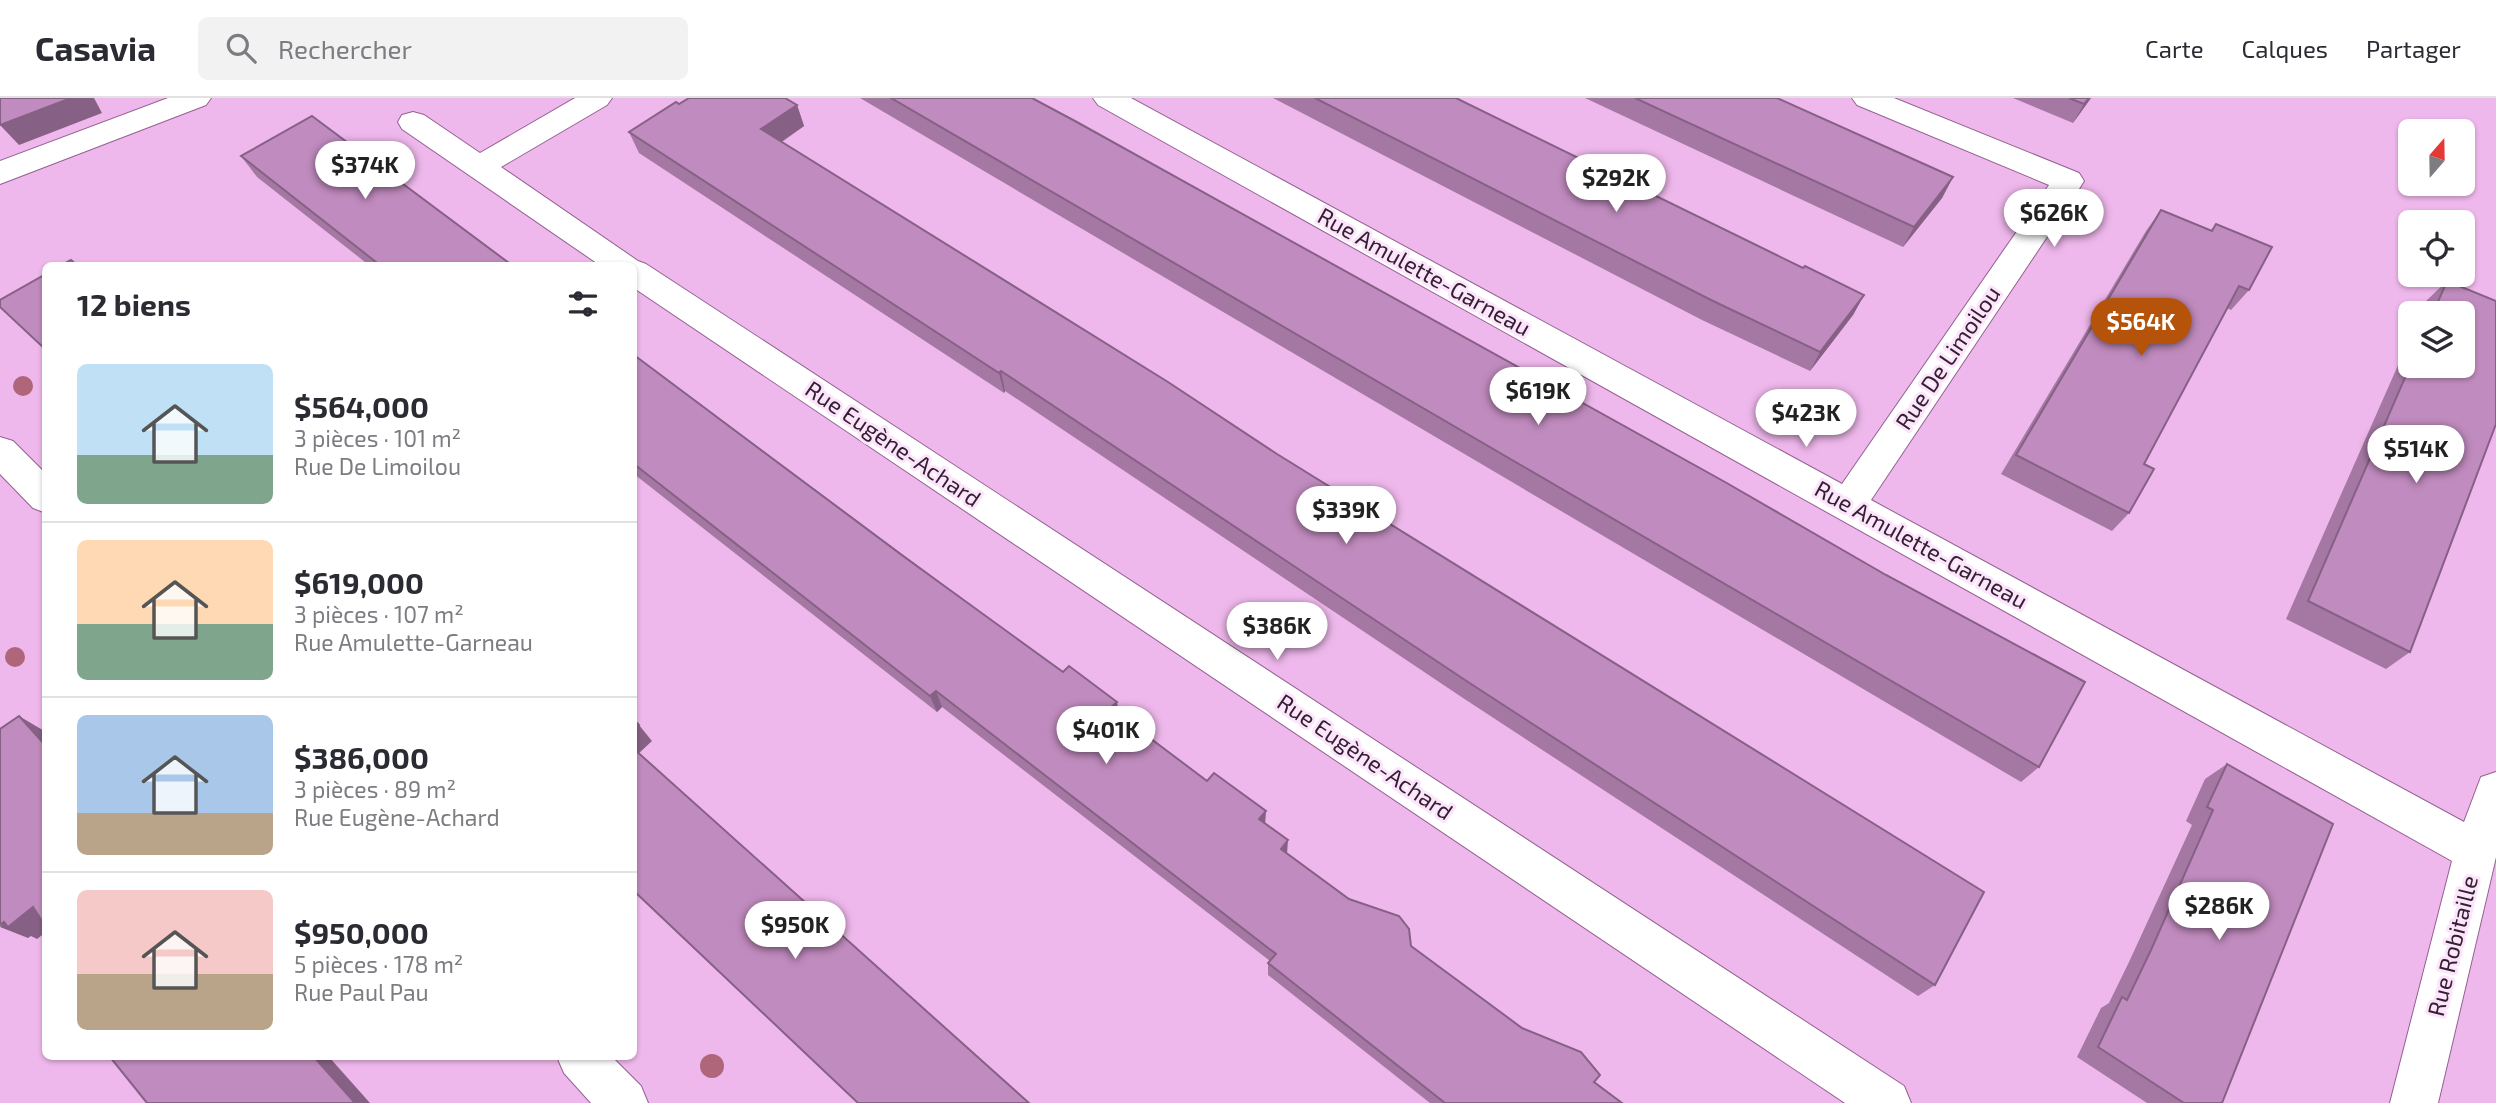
<!DOCTYPE html>
<html lang="fr">
<head>
<meta charset="utf-8">
<style>
	body { margin:0; font-family:"Exo 2",sans-serif; background:#f2f2f3; color:#2b2b33; height:100vh; display:flex; flex-direction:column; font-size:26px; white-space:nowrap }
	* { box-sizing:border-box; margin:0 }
	p { font-size:23px; color:#7c7c81 }
	.icon { flex:none; width:38px; height:38px; fill:none; stroke:currentColor; stroke-width:2; stroke-linecap:round; stroke-linejoin:round }
	.map { position:relative; flex:1; overflow:hidden }
	.panel { position:absolute; left:42px; top:164px; width:595px; height:798px; display:flex; flex-direction:column; background:#fff; border-radius:10px; box-shadow:0 2px 5px #0004 }
	.panel>* { flex:none }
	.needle { width:46px; rotate:20deg }
	.tools { position:absolute; left:2398px; top:21px; display:grid; gap:14px }
	.tools a { display:grid; place-items:center; width:77px; height:77px; border-radius:10px; background:#fff; box-shadow:0 2px 5px #0004; font-size:35px }
	.price { position:absolute; translate:-50% -60px; padding:0 16px; border-radius:24px; background:#fff; color:#222; font-size:23px; line-height:46px; filter:drop-shadow(0 2px 4px #0008) }
	.price::after { content:''; position:absolute; left:50%; top:42px; width:21px; height:16px; margin-left:-10px; background:inherit; clip-path:polygon(0 0,100% 0,50% 100%) }
	.price.current { background:#b45309; color:#fff }
	ul { padding:0; list-style:none }
	li { display:flex; align-items:center; gap:21px; height:175px; padding:0 35px }
	li+li { border-top:2px solid #e1e1e2 }
	li span { display:grid; place-items:center; flex:none; width:196px; height:140px; border-radius:10px; color:#555 }
	li>.icon { margin-inline-start:auto }
	span .icon { width:84px; height:84px; fill:#fffc; stroke-width:1 }
	li b { font-size:30px }
	h2 { display:flex; justify-content:space-between; align-items:center; height:84px; padding:0 35px; font-size:30px }
	header { display:flex; align-items:center; gap:42px; box-sizing:border-box; height:98px; padding:0 35px; background:#fff; border-bottom:2px solid #e1e1e2 }
	header strong { font-size:33px }
	nav { display:flex; gap:38px; margin-inline-start:auto; font-size:24px }
	.search { width:490px; height:63px; background:#f2f2f3; display:flex; align-items:center; gap:18px; box-sizing:border-box; padding:0 24px; border-radius:10px; color:#7c7c81; font-size:26px }
	.map>svg:first-child { display:block }
	.lines { fill:none; stroke-linecap:round; stroke-linejoin:round }
	.minor-casing { stroke:#936091; stroke-width:2 }
	.minor { fill:#fff; fill-rule:evenodd }
	.tree { fill:#af667a }
	.wall { fill:#a578a3 }
	.shaded-wall { fill:#866185 }
	.building { fill:#c08bbe; stroke:#866185; stroke-width:2 }
	.labels { text-anchor:middle; stroke-width:6; stroke-linejoin:round; paint-order:stroke }
	.street-label { font-size:23px; fill:#331e32; stroke:#fce5fb }
</style>
</head>
<body>
<header>
<strong>Casavia</strong>
<div class="search"><svg class="icon" aria-label="search" viewBox="0 0 24 24"><circle cx="10" cy="10" r="6"/><path d="M15 15l6 6"/></svg>Rechercher</div>
<nav><a>Carte</a><a>Calques</a><a>Partager</a></nav>
</header>
<div class="map">
<svg width="2496" height="1005" viewBox="0 0 2496 1005">
	<rect width="100%" height="100%" fill="#efb8ec"/>
	<g class="lines">
		<!-- minor casing -->
		<g class="minor-casing">
			<g id="minor">
				<path d="M 168,0 L 211,0 L 206,7 L 0,86 L 0,63 Z"/>
				<path d="M 575,0 L 612,0 L 607,7 L 501,69 L 638,163 L 646,166 L 1904,988 L 1911,1005 L 1845,1005 L 634,190 L 634,168 L 601,168 L 402,31 L 398,24 L 402,17 L 413,14 L 424,17 L 480,55 Z"/>
				<path d="M 1093,0 L 1131,0 L 1842,386 L 2049,87 L 1857,7 L 1852,0 L 1894,0 L 2079,75 L 2084,83 L 2079,91 L 1871,402 L 2464,724 L 2481,679 L 2496,674 L 2496,759 L 2438,1005 L 2390,1005 L 2452,763 L 1098,7 Z"/>
				<path d="M 0,339 L 13,343 L 46,376 L 46,415 L 33,410 L 0,376 Z"/>
				<path d="M 557,959 L 612,959 L 641,988 L 648,1005 L 591,1005 L 564,975 Z"/>
			</g>
		</g>
		<!-- minor -->
		<use href="#minor" class="minor"/>
	</g>
	<!-- trees -->
	<g class="tree">
		<circle cx="23" cy="288" r="10"/>
		<circle cx="15" cy="559" r="10"/>
		<circle cx="712" cy="968" r="12"/>
	</g>
	<!-- wall -->
	<g class="wall">
		<path d="M 860,0 L 1032,0 L 2039,669 L 2021,684 Z"/>
		<path d="M 1273,0 L 1456,0 L 1803,170 L 1864,197 L 1853,217 L 1810,273 L 1702,222 Z"/>
		<path d="M 1585,0 L 1777,0 L 1953,79 L 1942,100 L 1903,149 Z"/>
		<path d="M 2013,0 L 2091,0 L 2073,25 Z"/>
		<path d="M 797,7 L 804,28 L 782,44 L 1935,887 L 1918,898 L 1463,600 L 1005,293 L 1004,295 L 639,55 L 629,34 Z"/>
		<path d="M 241,58 L 513,168 L 370,168 L 257,79 Z"/>
		<path d="M 2161,112 L 2210,133 L 2216,126 L 2249,192 L 2231,212 L 2227,210 L 2144,366 L 2129,415 L 2112,433 L 2001,376 L 2146,133 Z"/>
		<path d="M 2447,183 L 2496,203 L 2496,326 L 2410,554 L 2386,571 L 2286,521 L 2410,240 L 2410,268 L 2462,268 L 2462,215 L 2420,215 L 2426,203 Z"/>
		<path d="M 634,257 L 1265,725 L 1287,755 L 1622,1005 L 1430,1005 L 1268,877 L 1268,865 L 1270,863 L 942,609 L 937,614 L 634,376 Z"/>
		<path d="M 2227,666 L 2222,1005 L 2147,1005 L 2077,959 L 2101,910 L 2109,905 L 2129,864 L 2192,727 L 2186,723 L 2205,681 Z"/>
	</g>
	<!-- shaded-wall -->
	<g class="shaded-wall">
		<path d="M 71,0 L 94,0 L 102,15 L 19,47 L 0,27 Z"/>
		<path d="M 2089,0 L 2091,0 L 2073,25 L 2084,6 Z"/>
		<path d="M 797,7 L 804,28 L 769,52 L 761,31 Z"/>
		<path d="M 1953,79 L 1942,100 L 1903,149 L 1914,129 Z"/>
		<path d="M 1864,197 L 1853,217 L 1810,273 L 1820,254 Z"/>
		<path d="M 1001,273 L 1005,293 L 1004,295 L 999,275 Z"/>
		<path d="M 936,593 L 942,609 L 937,614 L 930,598 Z"/>
		<path d="M 1117,604 L 1120,620 L 1110,610 Z"/>
		<path d="M 19,618 L 46,634 L 46,648 Z"/>
		<path d="M 639,627 L 652,643 L 637,657 L 634,653 L 634,632 Z"/>
		<path d="M 1266,713 L 1265,728 L 1259,721 Z"/>
		<path d="M 1288,742 L 1287,756 L 1281,751 Z"/>
		<path d="M 33,809 L 46,815 L 46,834 L 37,841 L 31,838 L 28,840 L 0,829 L 4,824 Z"/>
		<path d="M 314,959 L 329,959 L 370,1005 L 355,1005 Z"/>
	</g>
	<!-- building -->
	<g class="building">
		<path d="M 0,0 L 71,0 L 0,27 Z"/>
		<path d="M 689,0 L 785,0 L 797,7 L 761,31 L 1168,284 L 1277,356 L 1984,794 L 1935,887 L 1468,584 L 1001,273 L 999,275 L 629,34 L 676,4 L 679,6 Z"/>
		<path d="M 891,0 L 1032,0 L 1075,23 L 1725,384 L 1886,477 L 2085,584 L 2039,669 Z"/>
		<path d="M 1315,0 L 1456,0 L 1803,170 L 1805,168 L 1864,197 L 1820,254 L 1711,202 Z"/>
		<path d="M 1635,0 L 1777,0 L 1953,79 L 1914,129 Z"/>
		<path d="M 2069,0 L 2089,0 L 2084,6 Z"/>
		<path d="M 312,18 L 513,168 L 381,168 L 241,58 Z"/>
		<path d="M 2161,112 L 2212,133 L 2216,126 L 2272,149 L 2249,192 L 2239,188 L 2144,366 L 2154,371 L 2129,415 L 2016,357 Z"/>
		<path d="M 71,162 L 78,168 L 60,168 Z"/>
		<path d="M 46,176 L 46,252 L 0,209 L 0,202 Z"/>
		<path d="M 2447,183 L 2496,203 L 2496,326 L 2410,554 L 2308,503 L 2410,268 L 2462,268 L 2462,215 L 2433,215 Z"/>
		<path d="M 634,257 L 903,458 L 1063,574 L 1069,568 L 1117,604 L 1110,610 L 1207,683 L 1214,675 L 1266,713 L 1259,721 L 1288,742 L 1281,751 L 1349,801 L 1399,818 L 1409,831 L 1411,848 L 1522,930 L 1581,954 L 1600,977 L 1594,984 L 1622,1005 L 1445,1005 L 1268,865 L 1276,856 L 936,593 L 930,598 L 634,366 Z"/>
		<path d="M 19,618 L 46,648 L 46,829 L 33,809 L 8,829 L 4,824 L 0,827 L 0,631 Z"/>
		<path d="M 634,622 L 639,627 L 634,632 Z"/>
		<path d="M 634,651 L 1029,1005 L 858,1005 L 634,793 Z"/>
		<path d="M 2227,666 L 2333,726 L 2222,1005 L 2184,1005 L 2098,949 L 2122,899 L 2127,902 L 2151,852 L 2213,712 L 2207,709 Z"/>
		<path d="M 110,959 L 314,959 L 355,1005 L 147,1005 Z"/>
	</g>
	<g class="labels">
		<!-- street labels -->
		<g class="street-label">
			<text transform="translate(1424 174) rotate(29)" y="8">Rue Amulette-Garneau</text>
			<text transform="translate(1948 260) rotate(-56)" y="8">Rue De Limoilou</text>
			<text transform="translate(893 346) rotate(34)" y="8">Rue Eugène-Achard</text>
			<text transform="translate(1921 447) rotate(29)" y="8">Rue Amulette-Garneau</text>
			<text transform="translate(1365 659) rotate(34)" y="8">Rue Eugène-Achard</text>
			<text transform="translate(2453 848) rotate(-76)" y="8">Rue Robitaille</text>
		</g>
	</g>
</svg>
<div class="tools">
<a><svg class="needle" viewBox="-14 -14 28 28"><path d="M0-13l5 13h-10z" fill="#e53935"/><path d="M0 13l5-13h-10z" fill="#7c7c81"/></svg></a>
<a><svg class="icon" aria-label="locate" viewBox="0 0 24 24"><circle cx="12" cy="12" r="6"/><path d="M12 2v4M12 18v4M2 12h4M18 12h4"/></svg></a>
<a><svg class="icon" aria-label="layers" viewBox="0 0 24 24"><path d="M12 4l9 5-9 5-9-5zM3 14l9 5 9-5"/></svg></a>
</div>
<b class="price" style="left:365px;top:103px">$374K</b>
<b class="price" style="left:1616px;top:116px">$292K</b>
<b class="price" style="left:2054px;top:151px">$626K</b>
<b class="price current" style="left:2141px;top:260px">$564K</b>
<b class="price" style="left:1538px;top:329px">$619K</b>
<b class="price" style="left:1806px;top:351px">$423K</b>
<b class="price" style="left:2416px;top:387px">$514K</b>
<b class="price" style="left:1346px;top:448px">$339K</b>
<b class="price" style="left:1277px;top:564px">$386K</b>
<b class="price" style="left:1106px;top:668px">$401K</b>
<b class="price" style="left:2219px;top:844px">$286K</b>
<b class="price" style="left:795px;top:863px">$950K</b>
<section class="panel">
<h2>12 biens<svg class="icon" aria-label="filters" viewBox="0 0 24 24"><path d="M4 7h16M4 17h16"/><circle cx="9" cy="7" r="2"/><circle cx="15" cy="17" r="2"/></svg></h2>
<ul>
<li><span style="background:linear-gradient(#bfe0f5 65%,#7fa58c 0)"><svg class="icon" aria-label="home" viewBox="0 0 24 24"><path d="M3 11l9-7 9 7M6 9v11h12V9"/></svg></span><div><b>$564,000</b><p>3 pièces · 101 m²</p><p>Rue De Limoilou</p></div></li>
<li><span style="background:linear-gradient(#ffd9b3 60%,#7fa58c 0)"><svg class="icon" aria-label="home" viewBox="0 0 24 24"><path d="M3 11l9-7 9 7M6 9v11h12V9"/></svg></span><div><b>$619,000</b><p>3 pièces · 107 m²</p><p>Rue Amulette-Garneau</p></div></li>
<li><span style="background:linear-gradient(#a9c7e8 70%,#b9a48a 0)"><svg class="icon" aria-label="home" viewBox="0 0 24 24"><path d="M3 11l9-7 9 7M6 9v11h12V9"/></svg></span><div><b>$386,000</b><p>3 pièces · 89 m²</p><p>Rue Eugène-Achard</p></div></li>
<li><span style="background:linear-gradient(#f6c9c9 60%,#b9a48a 0)"><svg class="icon" aria-label="home" viewBox="0 0 24 24"><path d="M3 11l9-7 9 7M6 9v11h12V9"/></svg></span><div><b>$950,000</b><p>5 pièces · 178 m²</p><p>Rue Paul Pau</p></div></li>
</ul>
</section>
</div>
</body>
</html>
